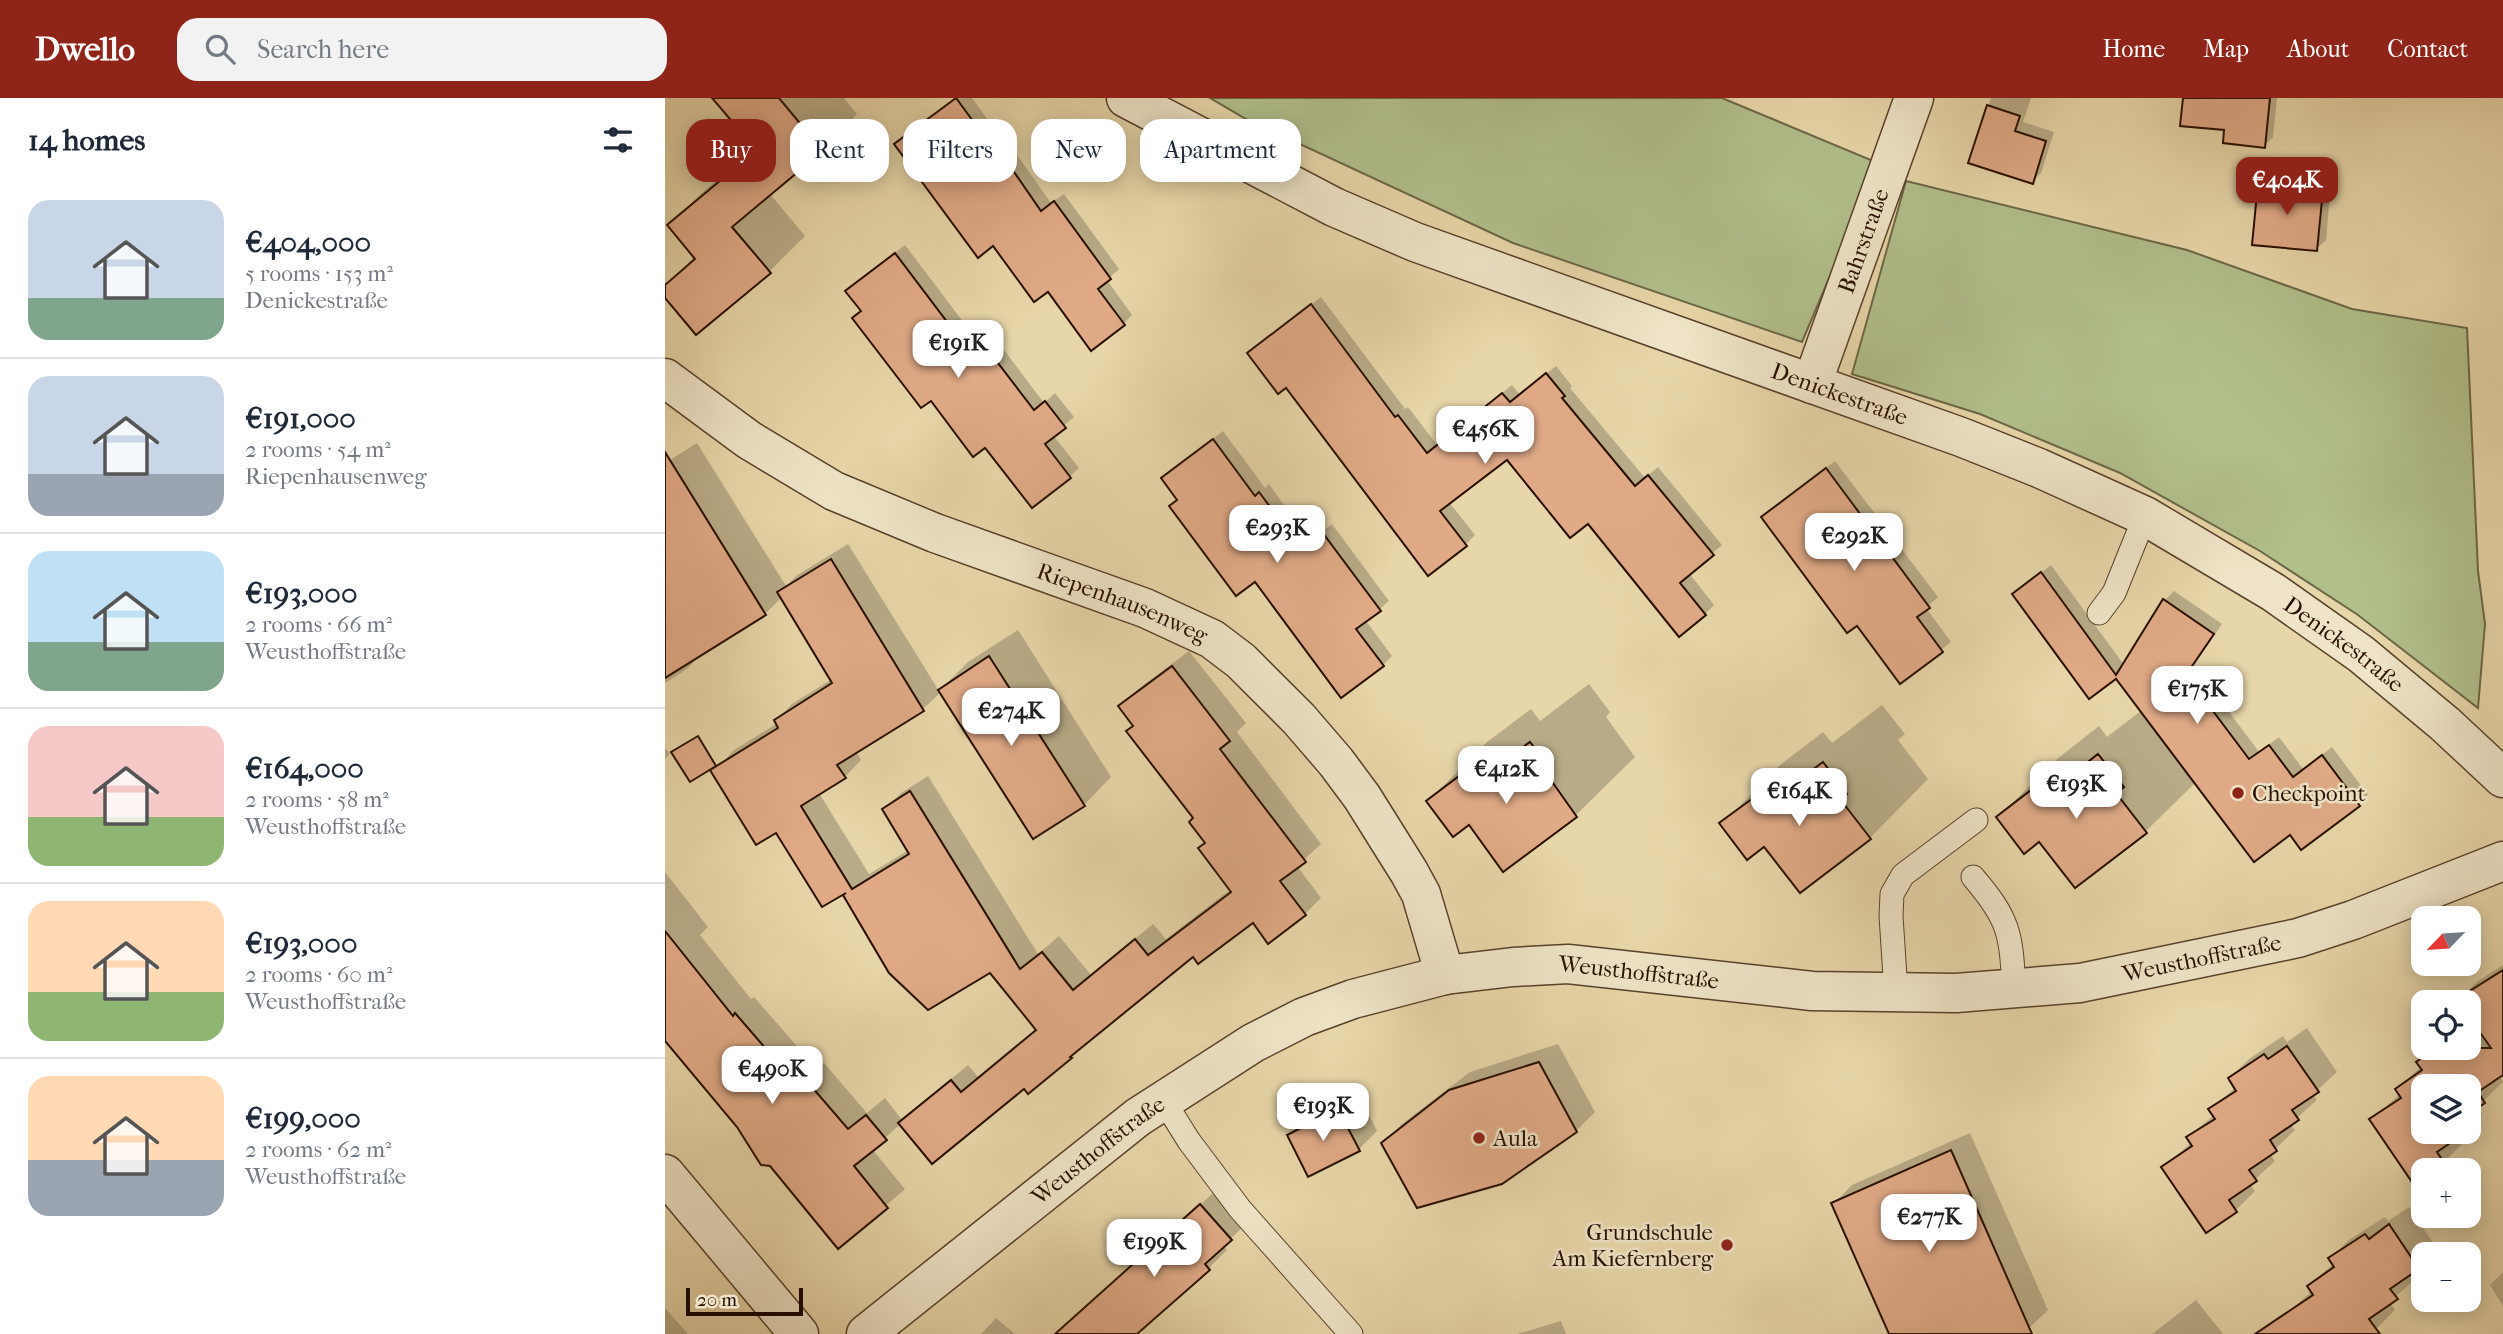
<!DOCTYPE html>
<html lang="en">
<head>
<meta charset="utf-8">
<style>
	body { margin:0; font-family:"IM FELL French Canon",serif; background:#f2f2f3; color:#1f2937; height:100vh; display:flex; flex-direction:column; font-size:26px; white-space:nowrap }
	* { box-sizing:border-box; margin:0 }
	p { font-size:23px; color:#747a83 }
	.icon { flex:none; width:38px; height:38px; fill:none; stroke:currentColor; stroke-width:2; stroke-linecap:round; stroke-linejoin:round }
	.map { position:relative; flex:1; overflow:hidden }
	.details { display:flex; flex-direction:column; background:#fff; width:665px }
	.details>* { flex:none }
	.guide { position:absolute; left:21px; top:21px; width:665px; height:63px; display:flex; gap:14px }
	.needle { width:46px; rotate:245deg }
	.buttons { position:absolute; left:1746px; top:808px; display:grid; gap:14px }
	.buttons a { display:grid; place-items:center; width:70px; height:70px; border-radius:14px; background:#fff; box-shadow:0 4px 18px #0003; font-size:35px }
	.scale { position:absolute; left:21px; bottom:18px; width:117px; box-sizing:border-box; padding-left:7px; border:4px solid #280f00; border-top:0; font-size:19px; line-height:24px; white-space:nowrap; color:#280f00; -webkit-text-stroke:5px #efe4c7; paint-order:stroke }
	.price { position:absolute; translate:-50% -60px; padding:0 16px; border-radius:14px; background:#fff; color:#222; font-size:23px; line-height:46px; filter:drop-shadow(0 2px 4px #0008) }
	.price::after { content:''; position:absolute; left:50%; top:42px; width:21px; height:16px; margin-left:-10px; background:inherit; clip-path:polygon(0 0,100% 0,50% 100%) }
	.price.active { background:#8f2418; color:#fff }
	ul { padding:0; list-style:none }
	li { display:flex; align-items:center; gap:21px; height:175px; padding:0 28px }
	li+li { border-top:2px solid #e0e1e3 }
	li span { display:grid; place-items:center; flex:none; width:196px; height:140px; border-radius:21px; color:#555 }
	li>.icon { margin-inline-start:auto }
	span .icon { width:84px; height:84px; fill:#fffc; stroke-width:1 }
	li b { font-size:30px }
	h2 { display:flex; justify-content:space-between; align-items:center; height:84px; padding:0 28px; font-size:30px }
	.chip { padding:0 24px; border-radius:21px; background:#fff; box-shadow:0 4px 18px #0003; font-size:24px; line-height:63px }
	.chip.active { background:#8f2418; color:#fff }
	header { display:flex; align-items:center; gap:42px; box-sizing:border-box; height:98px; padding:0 35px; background:#8f2418; color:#fff }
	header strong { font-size:33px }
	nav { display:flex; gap:38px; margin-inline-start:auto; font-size:24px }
	.search { width:490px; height:63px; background:#f2f2f3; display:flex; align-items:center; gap:18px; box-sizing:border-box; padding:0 24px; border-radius:21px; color:#747a83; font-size:26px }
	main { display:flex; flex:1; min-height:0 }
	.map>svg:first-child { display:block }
	.green { fill:#b1bf8b; stroke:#6c6746; stroke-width:2 }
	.shadow { fill:#0003 }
	.building { fill:#e0aa87; stroke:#280f00; stroke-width:2 }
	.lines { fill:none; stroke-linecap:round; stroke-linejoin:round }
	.service-casing { stroke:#58412a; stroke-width:25 }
	.minor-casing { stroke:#58412a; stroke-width:41 }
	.tertiary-casing { stroke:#58412a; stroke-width:41 }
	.service { stroke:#efe4c7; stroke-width:23 }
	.minor { stroke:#efe4c7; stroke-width:38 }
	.tertiary { stroke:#efe4c7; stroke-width:38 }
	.poi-dot { fill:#8f2418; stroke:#efe4c7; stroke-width:2.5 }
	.labels { text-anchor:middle; stroke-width:5; stroke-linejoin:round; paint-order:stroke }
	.street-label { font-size:23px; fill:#280f00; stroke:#efe4c7 }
	.poi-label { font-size:23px; fill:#280f00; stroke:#efe4c7; text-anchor:start }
</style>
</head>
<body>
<header>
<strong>Dwello</strong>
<div class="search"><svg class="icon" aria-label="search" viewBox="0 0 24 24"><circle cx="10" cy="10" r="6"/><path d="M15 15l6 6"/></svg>Search here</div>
<nav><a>Home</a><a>Map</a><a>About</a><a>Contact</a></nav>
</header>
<main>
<section class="details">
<h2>14 homes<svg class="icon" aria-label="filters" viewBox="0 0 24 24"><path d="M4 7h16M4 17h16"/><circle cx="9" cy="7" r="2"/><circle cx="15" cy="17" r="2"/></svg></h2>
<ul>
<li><span style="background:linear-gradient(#c9d6e8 70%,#7fa58c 0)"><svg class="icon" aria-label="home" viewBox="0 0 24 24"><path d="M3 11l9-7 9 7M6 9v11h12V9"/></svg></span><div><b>€404,000</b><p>5 rooms · 153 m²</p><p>Denickestraße</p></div></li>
<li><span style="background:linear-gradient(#c9d6e8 70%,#9aa5b1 0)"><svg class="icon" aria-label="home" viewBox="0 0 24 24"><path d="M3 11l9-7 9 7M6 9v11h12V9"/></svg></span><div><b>€191,000</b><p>2 rooms · 54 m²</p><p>Riepenhausenweg</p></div></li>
<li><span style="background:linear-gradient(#bfe0f5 65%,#7fa58c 0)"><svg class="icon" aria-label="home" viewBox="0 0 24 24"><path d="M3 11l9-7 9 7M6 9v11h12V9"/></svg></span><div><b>€193,000</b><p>2 rooms · 66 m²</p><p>Weusthoffstraße</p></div></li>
<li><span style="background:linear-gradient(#f6c9c9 65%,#8fb573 0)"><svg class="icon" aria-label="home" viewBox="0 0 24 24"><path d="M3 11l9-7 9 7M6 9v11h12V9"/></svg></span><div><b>€164,000</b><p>2 rooms · 58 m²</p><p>Weusthoffstraße</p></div></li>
<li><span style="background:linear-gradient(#ffd9b3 65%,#8fb573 0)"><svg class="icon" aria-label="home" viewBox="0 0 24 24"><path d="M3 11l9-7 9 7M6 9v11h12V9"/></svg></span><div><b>€193,000</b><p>2 rooms · 60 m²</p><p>Weusthoffstraße</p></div></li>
<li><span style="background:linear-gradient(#ffd9b3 60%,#9aa5b1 0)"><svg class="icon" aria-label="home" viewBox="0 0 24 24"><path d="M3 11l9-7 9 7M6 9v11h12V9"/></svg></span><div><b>€199,000</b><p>2 rooms · 62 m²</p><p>Weusthoffstraße</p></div></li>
</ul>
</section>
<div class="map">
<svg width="1838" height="1236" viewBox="0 0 1838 1236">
	<rect width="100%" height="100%" fill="#e7d6a9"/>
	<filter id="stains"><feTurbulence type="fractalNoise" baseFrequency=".00286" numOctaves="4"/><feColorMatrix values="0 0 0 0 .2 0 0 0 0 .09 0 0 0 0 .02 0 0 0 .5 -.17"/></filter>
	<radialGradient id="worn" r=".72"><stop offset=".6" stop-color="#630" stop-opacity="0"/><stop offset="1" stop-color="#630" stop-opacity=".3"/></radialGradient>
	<!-- green -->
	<g class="green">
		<path d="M 545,0 L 1057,0 L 1213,65 L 1137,244 L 848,145 L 581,21 Z"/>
		<path d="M 1241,83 L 1522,152 L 1687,211 L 1802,230 L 1813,473 L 1820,526 L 1813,610 L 1693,517 L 1595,453 L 1455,375 L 1315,316 L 1187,276 Z"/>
	</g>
	<!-- shadow -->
	<g class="shadow">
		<path d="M 64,0 L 179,0 L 192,16 L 157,52 L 105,96 L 140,138 L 104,174 L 0,197 L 0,188 L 30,158 L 4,127 L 40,92 L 85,54 L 84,40 Z"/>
		<path d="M 290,0 L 307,0 L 343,49 L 345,47 L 386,105 L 399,96 L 454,171 L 442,182 L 467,217 L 458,226 L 383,192 L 329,146 L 231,46 Z"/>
		<path d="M 1326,0 L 1366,0 L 1358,24 L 1389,34 L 1376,75 L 1367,84 L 1305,64 Z"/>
		<path d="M 1520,0 L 1612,0 L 1608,39 L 1599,48 L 1561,31 Z"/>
		<path d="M 1603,77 L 1666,83 L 1661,142 L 1651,151 L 1594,86 Z"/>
		<path d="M 240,147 L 324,258 L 336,248 L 379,305 L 390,295 L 409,319 L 388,337 L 414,370 L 404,379 L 320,348 L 198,212 L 192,184 Z"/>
		<path d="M 656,199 L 740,311 L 743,309 L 772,347 L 847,287 L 855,297 L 891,268 L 907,288 L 905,290 L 980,380 L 993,369 L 1057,447 L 1024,475 L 1049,507 L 1040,516 L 842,359 L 784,404 L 810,437 L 801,446 L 584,255 Z"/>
		<path d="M 558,333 L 600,390 L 604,386 L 645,443 L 667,426 L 724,503 L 701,523 L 727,558 L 718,567 L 590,481 L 513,401 L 498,380 Z"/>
		<path d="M 32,345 L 121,488 L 131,478 L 183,446 L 274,593 L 303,564 L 353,532 L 446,679 L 419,707 L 276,594 L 258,611 L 191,653 L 196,662 L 180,679 L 154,695 L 204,776 L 244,752 L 219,711 L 236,695 L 263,678 L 373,856 L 394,838 L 426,877 L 488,826 L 501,841 L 566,791 L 530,720 L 456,609 L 472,592 L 524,553 L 581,625 L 572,634 L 656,746 L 632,768 L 656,800 L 640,816 L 588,823 L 528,856 L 364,994 L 359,989 L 236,1026 L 207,1051 L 240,1091 L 173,1149 L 0,938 L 0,774 L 43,829 L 35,837 L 86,901 L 89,899 L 152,971 L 159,965 L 202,1015 L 220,1000 L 237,1022 L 303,967 L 313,979 L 372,931 L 325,873 L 185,792 L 112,732 L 53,669 L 69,652 L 113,625 L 111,622 L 127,606 L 167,581 L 117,499 L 100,516 L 38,554 L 22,571 L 0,585 L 0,365 Z"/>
		<path d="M 1170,363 L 1273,499 L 1261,510 L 1286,544 L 1235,584 L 1192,526 L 1098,419 Z"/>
		<path d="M 1386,467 L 1459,567 L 1500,502 L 1509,493 L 1557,526 L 1529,567 L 1594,654 L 1614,639 L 1638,671 L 1667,649 L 1703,697 L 1636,750 L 1625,735 L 1531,684 L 1480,734 L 1374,741 L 1333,719 L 1392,661 L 1434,628 L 1442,639 L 1477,612 L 1452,578 L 1349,496 Z"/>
		<path d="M 924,586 L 945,614 L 941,619 L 970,659 L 911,717 L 839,772 L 804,724 L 763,703 L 822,644 L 866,611 L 875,623 Z"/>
		<path d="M 1217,607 L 1240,636 L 1233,642 L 1263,681 L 1205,740 L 1099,746 L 1057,726 L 1115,667 L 1158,634 L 1167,645 Z"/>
		<path d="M 0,650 L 5,656 L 0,661 Z"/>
		<path d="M 1838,867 L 1838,975 L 1834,978 L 1838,984 L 1813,1008 L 1817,1015 L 1804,1028 L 1804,989 L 1759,989 L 1759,1034 L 1798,1034 L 1793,1038 L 1798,1045 L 1779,1064 L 1766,1073 L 1707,1021 L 1735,996 L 1732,991 L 1757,968 L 1753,964 L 1767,950 L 1804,950 L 1804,905 L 1794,901 L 1813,883 Z"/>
		<path d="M 1642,930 L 1672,974 L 1648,996 L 1652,1002 L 1625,1026 L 1630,1032 L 1605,1056 L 1610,1063 L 1585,1086 L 1590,1093 L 1571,1112 L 1542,1132 L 1499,1069 L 1527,1044 L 1523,1039 L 1549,1017 L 1545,1012 L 1571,989 L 1565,980 L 1584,961 L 1618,938 L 1622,944 Z"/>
		<path d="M 893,946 L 930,1014 L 911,1033 L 718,1045 L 737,1026 L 805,974 Z"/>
		<path d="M 692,993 L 712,1033 L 693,1052 L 624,1037 L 643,1018 Z"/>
		<path d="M 1305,1035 L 1383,1212 L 1364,1230 L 1351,1236 L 1226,1236 L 1168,1106 L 1187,1087 Z"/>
		<path d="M 555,1089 L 585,1122 L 558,1148 L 562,1152 L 543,1171 L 469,1236 L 390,1236 Z"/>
		<path d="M 1744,1109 L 1772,1151 L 1766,1157 L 1759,1157 L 1759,1164 L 1746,1174 L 1750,1181 L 1725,1204 L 1730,1212 L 1706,1236 L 1632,1236 L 1619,1218 L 1647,1193 L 1644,1188 L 1669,1165 L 1666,1160 L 1684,1142 L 1720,1119 L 1723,1123 Z"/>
		<path d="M 1838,1174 L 1838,1208 L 1825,1187 Z"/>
		<path d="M 1531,1202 L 1558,1236 L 1487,1236 Z"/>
		<path d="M 0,1210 L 23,1236 L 0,1236 Z"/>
		<path d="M 331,1220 L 350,1236 L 316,1236 Z"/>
		<path d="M 896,1223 L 901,1236 L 852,1236 Z"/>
	</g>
	<!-- building -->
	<g class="building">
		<path d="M 47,0 L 114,0 L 158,53 L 67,129 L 106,175 L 31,237 L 0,200 L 0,187 L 30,161 L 2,127 L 86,57 L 76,46 L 82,41 Z"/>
		<path d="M 291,0 L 333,57 L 336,55 L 376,113 L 389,103 L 446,181 L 433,191 L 460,227 L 426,253 L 383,194 L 369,204 L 328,148 L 313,160 L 229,46 Z"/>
		<path d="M 1518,0 L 1605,0 L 1600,50 L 1558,45 L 1559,32 L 1515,28 Z"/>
		<path d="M 1322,7 L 1355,18 L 1350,33 L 1381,43 L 1368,86 L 1303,65 Z"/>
		<path d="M 1593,85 L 1658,92 L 1652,153 L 1587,147 Z"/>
		<path d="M 230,155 L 314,266 L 326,256 L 369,312 L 380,303 L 401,330 L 380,346 L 406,380 L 367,410 L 320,350 L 308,359 L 266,303 L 256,310 L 187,220 L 196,213 L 180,193 Z"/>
		<path d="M 646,206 L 730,319 L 733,317 L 762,355 L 837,295 L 845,304 L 881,275 L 900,298 L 897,300 L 970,388 L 983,377 L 1049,457 L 1015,485 L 1041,517 L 1014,539 L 923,426 L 905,440 L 842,362 L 775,413 L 802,448 L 763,478 L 621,290 L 613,296 L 582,255 Z"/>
		<path d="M 548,341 L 590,398 L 594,394 L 636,450 L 657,434 L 716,513 L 691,531 L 719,568 L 676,600 L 590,484 L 571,498 L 504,408 L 512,402 L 496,380 Z"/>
		<path d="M 0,354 L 101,517 L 0,580 Z"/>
		<path d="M 1161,370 L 1265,510 L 1252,519 L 1278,554 L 1235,586 L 1192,528 L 1182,535 L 1096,419 Z"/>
		<path d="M 166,461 L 259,613 L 172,667 L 181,680 L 136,708 L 187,791 L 244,756 L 217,711 L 245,693 L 355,871 L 377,854 L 408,892 L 470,841 L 483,857 L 566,794 L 533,750 L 540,745 L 524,724 L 528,720 L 461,633 L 468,628 L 453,608 L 507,568 L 565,643 L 555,651 L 641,764 L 615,783 L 641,817 L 603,846 L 588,825 L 533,866 L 528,859 L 405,959 L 407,960 L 363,996 L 359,991 L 267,1066 L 233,1025 L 286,982 L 296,994 L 371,932 L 325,875 L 263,912 L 224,875 L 178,797 L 181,795 L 157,809 L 111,735 L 91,747 L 45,672 L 113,630 L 109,622 L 167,585 L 112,494 Z"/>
		<path d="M 1376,474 L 1451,577 L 1498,501 L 1549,536 L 1521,577 L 1584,661 L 1604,647 L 1628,679 L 1657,657 L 1695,708 L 1636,752 L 1625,737 L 1589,764 L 1451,581 L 1424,601 L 1347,496 Z"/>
		<path d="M 324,558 L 420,708 L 368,741 L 273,592 Z"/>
		<path d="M 33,638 L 51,668 L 25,684 L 6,654 Z"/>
		<path d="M 865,644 L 888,674 L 883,678 L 912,719 L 838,774 L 804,727 L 788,739 L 761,703 L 806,669 L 815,680 Z"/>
		<path d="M 1433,656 L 1459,689 L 1451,695 L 1482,735 L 1410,790 L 1374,744 L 1359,756 L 1331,719 L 1375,685 L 1382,696 Z"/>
		<path d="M 1158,664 L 1182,696 L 1175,701 L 1206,741 L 1135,795 L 1099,749 L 1082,762 L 1054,725 L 1099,692 L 1107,702 Z"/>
		<path d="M 0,833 L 68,918 L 70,915 L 133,988 L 140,981 L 183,1031 L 201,1017 L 222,1042 L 189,1068 L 223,1110 L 173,1151 L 105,1068 L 96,1067 L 72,1029 L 0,943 Z"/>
		<path d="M 1838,872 L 1838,977 L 1813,994 L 1820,1005 L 1804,1016 L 1804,989 L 1759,989 L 1759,1034 L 1800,1035 L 1772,1054 L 1780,1066 L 1770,1073 L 1759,1073 L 1759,1080 L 1749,1087 L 1704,1021 L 1736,1000 L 1730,991 L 1757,972 L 1751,964 L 1771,950 L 1826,950 L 1804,919 L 1804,905 L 1795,905 L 1792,901 Z"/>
		<path d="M 1622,948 L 1654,994 L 1627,1012 L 1634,1022 L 1605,1042 L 1612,1053 L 1584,1072 L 1592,1083 L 1564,1102 L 1572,1114 L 1541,1135 L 1496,1069 L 1527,1048 L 1521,1039 L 1550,1021 L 1543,1011 L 1571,993 L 1563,980 L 1599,956 L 1603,961 Z"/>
		<path d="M 874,964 L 912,1034 L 837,1086 L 752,1110 L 716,1045 L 784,992 Z"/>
		<path d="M 673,1011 L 695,1053 L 643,1079 L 622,1037 Z"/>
		<path d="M 1286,1052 L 1367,1236 L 1224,1236 L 1166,1105 Z"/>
		<path d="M 535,1106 L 567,1142 L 540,1166 L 545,1172 L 472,1236 L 390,1236 Z"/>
		<path d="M 1724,1126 L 1754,1171 L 1725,1191 L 1733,1201 L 1704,1221 L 1715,1236 L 1590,1236 L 1648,1197 L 1642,1188 L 1669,1169 L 1663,1160 L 1700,1136 L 1704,1141 Z"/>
	</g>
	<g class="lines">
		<!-- service casing -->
		<g class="service-casing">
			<g id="service">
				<path d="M 1434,515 L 1449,495 L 1480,418"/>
				<path d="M 1308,779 C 1345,822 1346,836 1349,891"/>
				<path d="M 1231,894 L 1226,818 L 1227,796 L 1238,777 L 1311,722"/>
				<path d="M 499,1003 L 524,1043 L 575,1111 L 686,1236"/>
			</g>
		</g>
		<!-- minor casing -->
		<g class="minor-casing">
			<g id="minor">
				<path id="s1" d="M 461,0 L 669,109 L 750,144 L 1296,339 L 1374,370 L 1480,418 L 1608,494 L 1696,556 L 1780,626 L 1838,680"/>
				<path id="s2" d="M 0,280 L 84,342 L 169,393 L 270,435 L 480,510 L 547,541 L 576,563 L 634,621 L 671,664 L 697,699 L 744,774 L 756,796 L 780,877"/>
				<path id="s3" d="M 1147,286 L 1249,0"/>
				<path d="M 0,1076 L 134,1236"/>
			</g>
		</g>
		<!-- tertiary casing -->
		<g class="tertiary-casing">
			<g id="tertiary">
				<path id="s4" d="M 201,1236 L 473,1019 L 588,945 L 639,919 L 688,901 L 780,877 L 848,869 L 903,866 L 1147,893 L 1291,895 L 1415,885 L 1633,840 L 1688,822 L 1838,763"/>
			</g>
		</g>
		<!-- service -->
		<use href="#service" class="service"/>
		<!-- minor -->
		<use href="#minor" class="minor"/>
		<!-- tertiary -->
		<use href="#tertiary" class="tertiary"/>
	</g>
	<!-- markers -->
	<g class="poi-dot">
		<circle cx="1573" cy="695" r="7"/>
		<circle cx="814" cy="1040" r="7"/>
		<circle cx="1062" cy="1147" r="7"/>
	</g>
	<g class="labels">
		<!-- street labels -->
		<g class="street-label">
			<text dy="8" stroke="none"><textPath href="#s3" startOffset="152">Bahrstraße</textPath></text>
			<text dy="8" stroke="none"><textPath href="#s1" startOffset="774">Denickestraße</textPath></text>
			<text dy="8" stroke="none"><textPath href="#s2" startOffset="513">Riepenhausenweg</textPath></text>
			<text dy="8" stroke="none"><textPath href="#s1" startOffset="1340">Denickestraße</textPath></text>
			<text dy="8" stroke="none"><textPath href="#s4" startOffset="1451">Weusthoffstraße</textPath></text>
			<text dy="8" stroke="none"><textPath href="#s4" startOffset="884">Weusthoffstraße</textPath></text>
			<text dy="8" stroke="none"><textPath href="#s4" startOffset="296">Weusthoffstraße</textPath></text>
		</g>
		<!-- poi labels -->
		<g class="poi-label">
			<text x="1587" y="703">Checkpoint</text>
			<text x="828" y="1048">Aula</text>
			<text x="1048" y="1142" text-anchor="end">Grundschule<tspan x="1048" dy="26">Am Kiefernberg</tspan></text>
		</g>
	</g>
	<rect width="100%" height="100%" filter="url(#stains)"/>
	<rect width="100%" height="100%" fill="url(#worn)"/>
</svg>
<div class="buttons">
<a><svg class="needle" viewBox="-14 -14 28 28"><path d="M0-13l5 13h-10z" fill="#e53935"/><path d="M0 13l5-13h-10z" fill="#747a83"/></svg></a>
<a><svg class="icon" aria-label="locate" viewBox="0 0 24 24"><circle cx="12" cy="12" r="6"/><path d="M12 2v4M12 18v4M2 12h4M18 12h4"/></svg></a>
<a><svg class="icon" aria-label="layers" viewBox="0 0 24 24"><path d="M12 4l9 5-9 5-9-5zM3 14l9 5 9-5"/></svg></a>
<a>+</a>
<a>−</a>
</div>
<div class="scale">20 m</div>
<b class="price active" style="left:1622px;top:119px">€404K</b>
<b class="price" style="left:293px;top:282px">€191K</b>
<b class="price" style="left:820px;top:368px">€456K</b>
<b class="price" style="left:612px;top:467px">€293K</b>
<b class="price" style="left:1189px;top:475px">€292K</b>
<b class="price" style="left:1532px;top:628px">€175K</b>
<b class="price" style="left:346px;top:650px">€274K</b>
<b class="price" style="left:841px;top:708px">€412K</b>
<b class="price" style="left:1411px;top:723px">€193K</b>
<b class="price" style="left:1134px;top:730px">€164K</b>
<b class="price" style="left:107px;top:1008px">€490K</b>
<b class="price" style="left:658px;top:1045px">€193K</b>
<b class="price" style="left:1264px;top:1156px">€277K</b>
<b class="price" style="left:489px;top:1181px">€199K</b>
<div class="guide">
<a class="chip active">Buy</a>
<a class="chip">Rent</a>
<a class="chip">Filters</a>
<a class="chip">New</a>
<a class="chip">Apartment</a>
</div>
</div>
</main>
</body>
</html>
